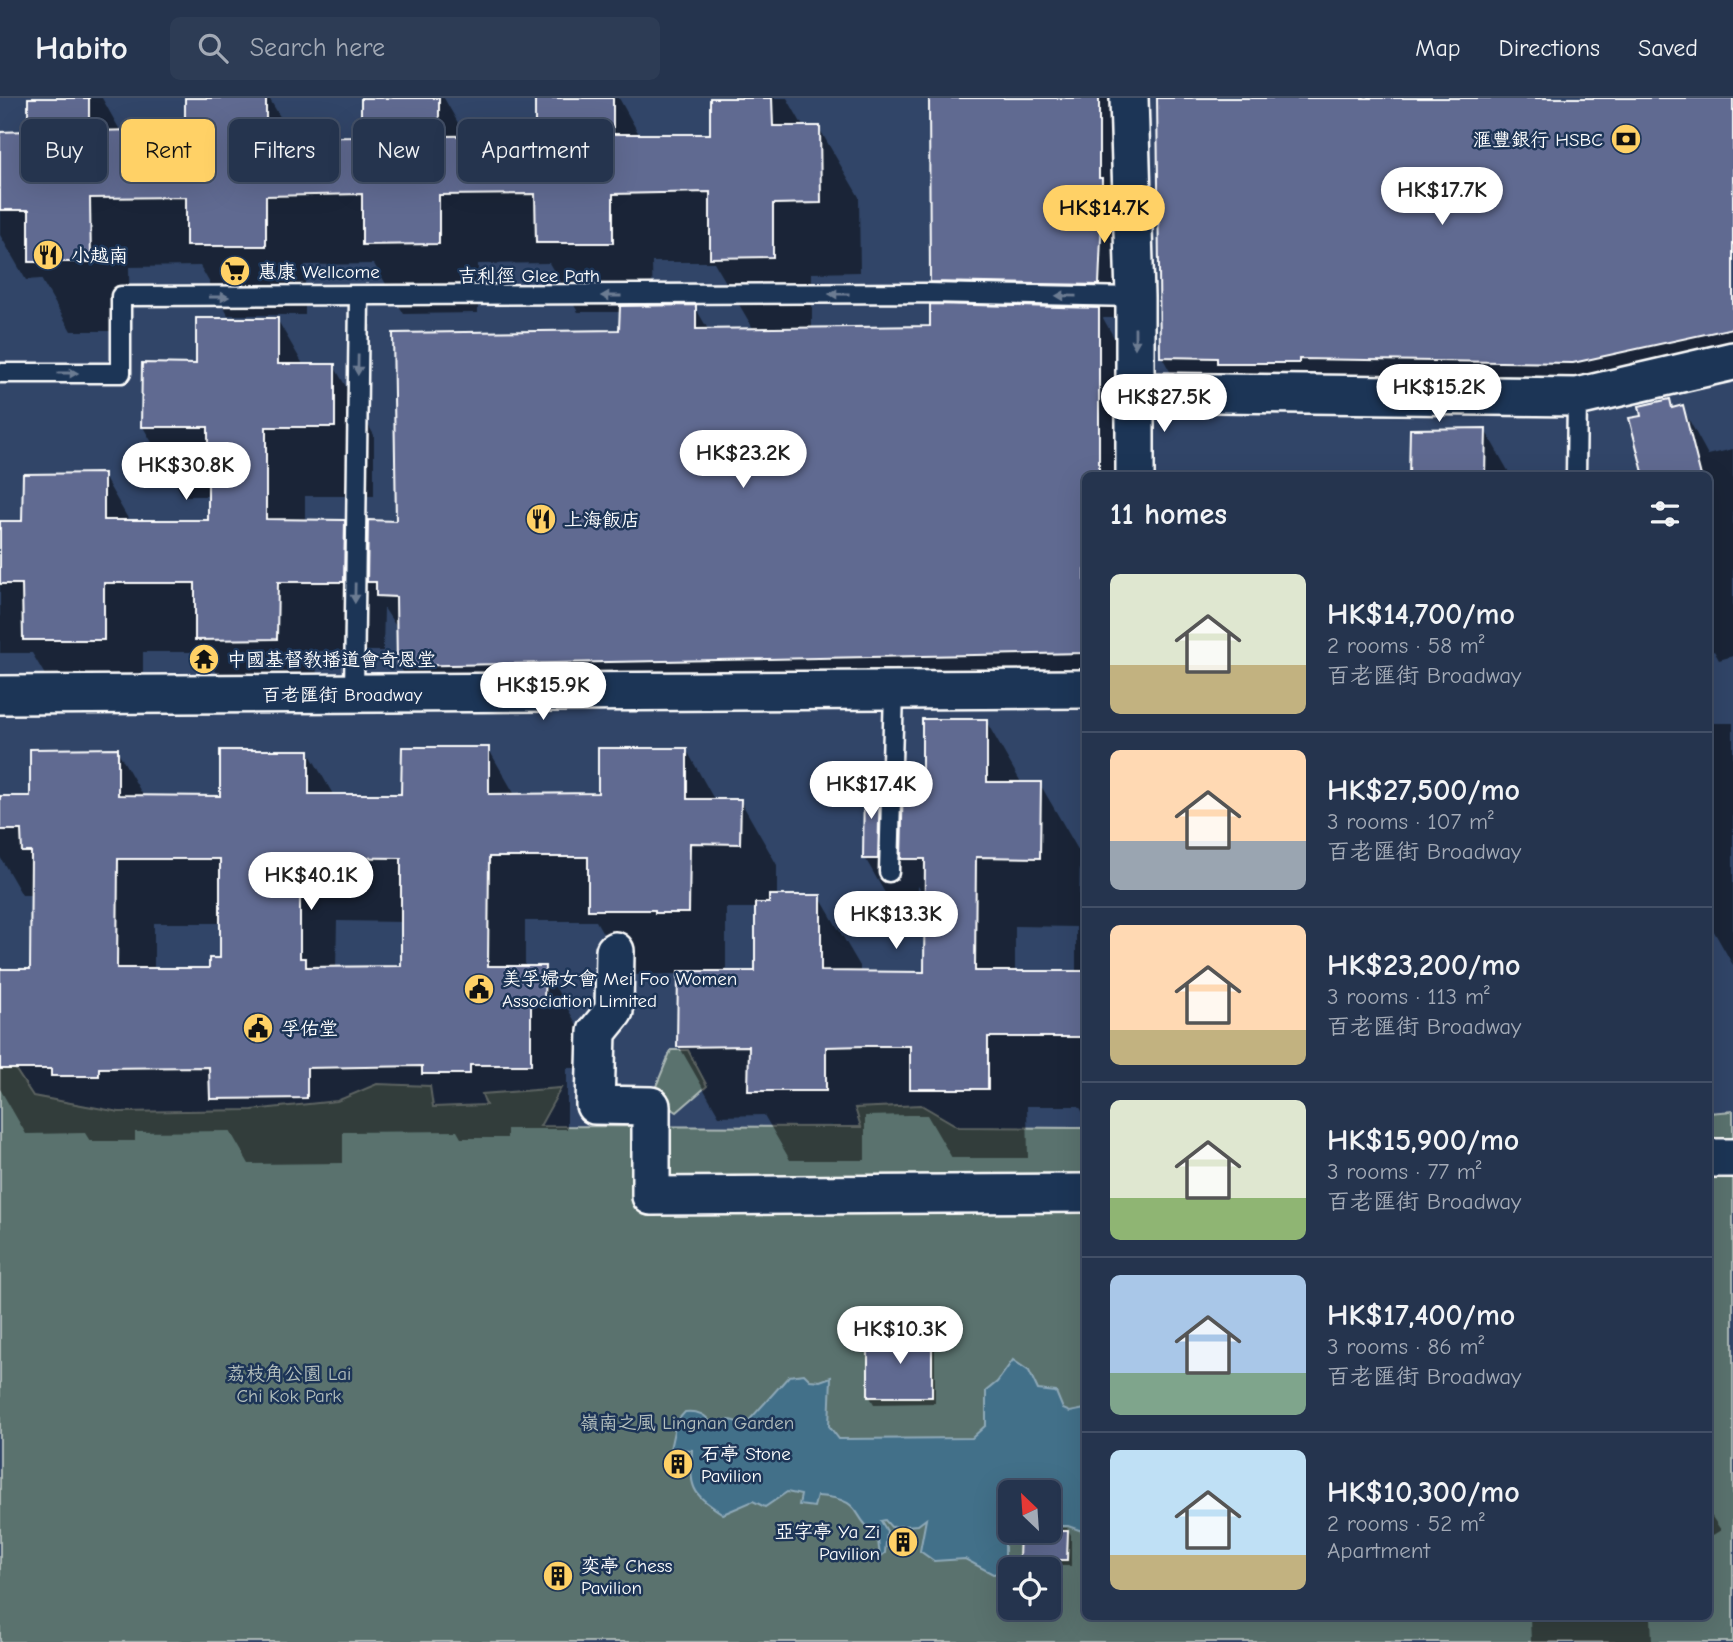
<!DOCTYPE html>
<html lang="en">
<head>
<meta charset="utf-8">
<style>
	body { margin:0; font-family:"Comic Neue","LXGW WenKai TC",sans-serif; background:#2d3c55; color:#f1f3f6; height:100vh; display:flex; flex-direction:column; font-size:26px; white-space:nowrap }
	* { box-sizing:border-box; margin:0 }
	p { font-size:23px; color:#a3aab6 }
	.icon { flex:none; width:38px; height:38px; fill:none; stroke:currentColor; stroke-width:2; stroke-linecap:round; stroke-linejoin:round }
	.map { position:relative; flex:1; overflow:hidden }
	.panel { position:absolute; left:1082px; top:374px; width:630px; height:1148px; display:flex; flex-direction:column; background:#25344e; border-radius:10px; box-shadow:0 7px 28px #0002,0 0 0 2px #424f66 }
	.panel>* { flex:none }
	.top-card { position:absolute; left:21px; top:21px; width:665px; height:63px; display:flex; gap:14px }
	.needle { width:46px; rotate:335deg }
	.tools { position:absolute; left:998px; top:1382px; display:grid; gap:14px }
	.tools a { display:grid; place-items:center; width:63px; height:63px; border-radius:10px; background:#25344e; box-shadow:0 7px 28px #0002,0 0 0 2px #424f66; font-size:35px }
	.price { position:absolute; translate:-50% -60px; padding:0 16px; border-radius:24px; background:#fff; color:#222; font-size:23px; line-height:46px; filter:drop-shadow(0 2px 4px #0008) }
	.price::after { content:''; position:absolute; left:50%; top:42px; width:21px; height:16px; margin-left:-10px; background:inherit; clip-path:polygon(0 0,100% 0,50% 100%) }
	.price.active { background:#ffd166; color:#111 }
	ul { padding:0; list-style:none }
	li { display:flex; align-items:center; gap:21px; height:175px; padding:0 28px }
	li+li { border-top:2px solid #424f66 }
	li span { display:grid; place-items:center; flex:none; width:196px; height:140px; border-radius:10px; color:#555 }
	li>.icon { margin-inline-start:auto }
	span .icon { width:84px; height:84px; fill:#fffc; stroke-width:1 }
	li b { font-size:30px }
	h2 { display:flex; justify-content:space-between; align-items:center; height:84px; padding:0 28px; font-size:30px }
	.pill { padding:0 24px; border-radius:10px; background:#25344e; box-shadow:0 7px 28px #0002,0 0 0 2px #424f66; font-size:24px; line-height:63px }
	.pill.active { background:#ffd166; color:#111 }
	header { display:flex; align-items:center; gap:42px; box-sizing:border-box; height:98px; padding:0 35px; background:#25344e; border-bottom:2px solid #424f66 }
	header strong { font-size:33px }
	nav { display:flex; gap:38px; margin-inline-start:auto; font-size:24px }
	.search { width:490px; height:63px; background:#2d3c55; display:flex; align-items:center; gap:18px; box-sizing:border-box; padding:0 24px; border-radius:10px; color:#a3aab6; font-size:26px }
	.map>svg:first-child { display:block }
	.green { fill:#5a726e; stroke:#acb8b6; stroke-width:2; fill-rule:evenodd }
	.water { fill:#436f89; stroke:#8ea9b8; stroke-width:2 }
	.shadow { fill:#0007; fill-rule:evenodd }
	.building { fill:#616a91; stroke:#fff; stroke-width:2; fill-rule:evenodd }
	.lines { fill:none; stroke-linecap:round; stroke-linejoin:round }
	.lane-casing { stroke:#fff; stroke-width:23 }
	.street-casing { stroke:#fff; stroke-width:42 }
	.lane { stroke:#1d3557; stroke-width:18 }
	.street { stroke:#1d3557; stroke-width:37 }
	.oneway { fill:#6c7c92 }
	.labels { text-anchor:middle; stroke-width:5; stroke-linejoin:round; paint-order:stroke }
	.poi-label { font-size:19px; fill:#fff; stroke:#1d3557; text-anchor:start }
	.street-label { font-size:19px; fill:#fff; stroke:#1d3557 }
	.park-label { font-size:19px; fill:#b5c0be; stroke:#1d3557 }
</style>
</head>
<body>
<header>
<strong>Habito</strong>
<div class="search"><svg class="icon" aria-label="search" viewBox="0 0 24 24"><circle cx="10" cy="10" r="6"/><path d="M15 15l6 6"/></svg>Search here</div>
<nav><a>Map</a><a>Directions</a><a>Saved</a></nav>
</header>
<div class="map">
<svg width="1733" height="1544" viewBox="0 0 1733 1544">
	<rect width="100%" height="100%" fill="#314568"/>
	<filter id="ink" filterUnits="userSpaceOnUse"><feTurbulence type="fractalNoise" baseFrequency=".0143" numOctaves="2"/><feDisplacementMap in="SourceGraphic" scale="14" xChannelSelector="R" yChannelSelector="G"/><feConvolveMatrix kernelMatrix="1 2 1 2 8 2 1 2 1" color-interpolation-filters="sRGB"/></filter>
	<g filter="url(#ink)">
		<!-- green -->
		<g class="green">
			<path d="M 0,948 L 33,998 L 119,1014 L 252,1012 L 337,1003 L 377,986 L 430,988 L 433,1009 L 486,1007 L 482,996 L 561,990 L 540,1028 L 861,1029 L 855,1010 L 921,1007 L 959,1029 L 1085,1030 L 1085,1519 L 1708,1519 L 1708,1015 L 1733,1013 L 1733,1544 L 0,1544 ZM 1010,1395 L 1048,1395 L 1048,1433 L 1010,1433 ZM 1010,1472 L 1048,1472 L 1048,1510 L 1010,1510 Z"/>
			<path d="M 671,952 L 688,952 L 707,988 L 677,1014 L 652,998 Z"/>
		</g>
		<!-- water -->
		<path class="water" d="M 1013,1262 L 1029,1273 L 1038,1292 L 1056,1294 L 1063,1311 L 1070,1314 L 1085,1311 L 1085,1434 L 1068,1428 L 1048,1428 L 1048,1395 L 1010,1395 L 1010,1428 L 1005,1429 L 1005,1461 L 1016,1462 L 1017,1472 L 993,1476 L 965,1461 L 934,1463 L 920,1453 L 926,1421 L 918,1427 L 891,1429 L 885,1422 L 881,1423 L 887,1433 L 885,1455 L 880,1459 L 877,1434 C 851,1424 867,1400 817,1398 L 814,1409 L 799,1407 L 801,1397 L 787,1394 L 765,1409 L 753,1403 L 723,1416 C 690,1395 690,1389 692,1352 L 670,1351 L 676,1324 L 685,1314 C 698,1313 706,1316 713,1328 C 724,1320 732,1320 744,1328 L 789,1278 L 804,1276 L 810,1282 L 820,1283 L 831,1279 L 829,1328 L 839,1341 L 972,1340 L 986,1327 L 986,1293 L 997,1284 Z"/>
		<!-- shadow -->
		<g class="shadow">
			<path d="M 29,0 L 102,0 L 121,34 L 187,33 L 187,0 L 269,0 L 293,41 L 362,40 L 362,0 L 444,0 L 466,39 L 536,38 L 536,0 L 619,0 L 640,38 L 712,37 L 712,0 L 787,0 L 804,30 L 819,30 L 859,99 L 860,174 L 812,175 L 812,231 L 932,230 L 946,208 L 932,183 L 931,0 L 1120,0 L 1118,220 L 1103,220 L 1121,252 L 1121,378 L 1085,378 L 1085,596 L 422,607 L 399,567 L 399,533 L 384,510 L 383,553 L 317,553 L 316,610 L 237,611 L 204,554 L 143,554 L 143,611 L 65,611 L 32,555 L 0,555 L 0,425 L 24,425 L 103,377 L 130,424 L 210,424 L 210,398 L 183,398 L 143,329 L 198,268 L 277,221 L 304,268 L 334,268 L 374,337 L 374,398 L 305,398 L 305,423 L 344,424 L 369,467 L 397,424 L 621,234 L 621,214 L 578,214 L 549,165 L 478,166 L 478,215 L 404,216 L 374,166 L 305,167 L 305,217 L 228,217 L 200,168 L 129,169 L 130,233 L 71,233 L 41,181 L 26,182 L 0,137 L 0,35 L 30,35 ZM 652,164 L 714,164 L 754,232 L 709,233 L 695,209 L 653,209 Z"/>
			<path d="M 1159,0 L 1733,0 L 1733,278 L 1186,302 L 1162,259 Z"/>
			<path d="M 1669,303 L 1674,311 L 1682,309 L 1708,357 L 1733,351 L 1733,558 L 1719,562 L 1714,553 L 1708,555 L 1708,378 L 1626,378 L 1645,373 L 1643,319 Z"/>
			<path d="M 1485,332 L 1511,378 L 1411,378 Z"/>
			<path d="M 986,623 L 1022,686 L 1040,686 L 1080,755 L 1079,817 L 1085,817 L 1085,1018 L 1079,1008 L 1027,1008 L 1028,1060 L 952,1060 L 927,1017 L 908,1017 L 865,1018 L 865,1062 L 790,1062 L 764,1017 L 719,1018 L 679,948 L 680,876 L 627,877 L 596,823 L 525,823 L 525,869 L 544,869 L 581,934 L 581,970 L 567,970 L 567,1031 L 507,1031 L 507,1040 L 461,1040 L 457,1033 L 343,1034 L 343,1065 L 249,1066 L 230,1033 L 135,1034 L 135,1043 L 90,1043 L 85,1035 L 26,1036 L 0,991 L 0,873 L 32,872 L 32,797 L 22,797 L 0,759 L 0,700 L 32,700 L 117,652 L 144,699 L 222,700 L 308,653 L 334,698 L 403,698 L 488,650 L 515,697 L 600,697 L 686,651 L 715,703 L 740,702 L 777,767 L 777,798 L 819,798 L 860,868 L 860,875 L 926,875 L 926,801 L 918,788 L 917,830 L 905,830 L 865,760 L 879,686 L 903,728 L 923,686 ZM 726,810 L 757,810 L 757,875 L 726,875 ZM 337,823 L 403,824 L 403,870 L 336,871 ZM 154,825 L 222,825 L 221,862 L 211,871 L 154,872 ZM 1015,828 L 1076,829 L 1076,874 L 1015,875 Z"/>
			<path d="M 1708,625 L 1733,625 L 1733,867 L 1708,823 Z"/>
			<path d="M 931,1237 L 935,1244 L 935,1305 L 874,1306 L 870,1299 Z"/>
			<path d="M 1708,1413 L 1721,1432 L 1708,1440 Z"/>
			<path d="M 1048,1430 L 1067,1430 L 1071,1437 L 1071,1468 L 1025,1468 L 1021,1461 Z"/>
			<path d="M 1530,1519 L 1651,1519 L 1652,1544 L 1531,1544 Z"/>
		</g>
		<!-- building -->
		<g class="building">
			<path d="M 28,0 L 89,0 L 89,33 L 185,31 L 185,0 L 266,0 L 266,40 L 361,39 L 361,0 L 439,0 L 439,38 L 535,37 L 535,0 L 613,0 L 613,36 L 710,36 L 710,0 L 772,0 L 773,28 L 820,28 L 821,105 L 773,106 L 773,159 L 710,160 L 710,94 L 613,96 L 613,145 L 536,145 L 535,96 L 439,97 L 439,146 L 362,147 L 362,96 L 266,98 L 266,148 L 186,148 L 186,99 L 90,100 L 91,164 L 29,164 L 29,112 L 0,112 L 0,34 L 28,33 Z"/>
			<path d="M 929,0 L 1099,0 L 1099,80 L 1102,80 L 1102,116 L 1099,187 L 930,184 Z"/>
			<path d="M 1157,0 L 1733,0 L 1733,230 L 1573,265 L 1299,261 L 1299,265 L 1217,265 L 1217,260 L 1160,259 Z"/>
			<path d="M 930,206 L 1099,210 L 1099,378 L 1085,378 L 1085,555 L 397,568 L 396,499 L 376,498 L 376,484 L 367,484 L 368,422 L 396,423 L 393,235 L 619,232 L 620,208 L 696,207 L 696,231 L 930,228 Z"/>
			<path d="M 196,220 L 278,220 L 278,266 L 335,266 L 335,329 L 266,329 L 266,421 L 345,422 L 344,484 L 278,484 L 277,541 L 195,542 L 195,485 L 104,485 L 104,542 L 23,542 L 22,486 L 0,486 L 0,423 L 22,423 L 23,376 L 104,375 L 104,422 L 208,422 L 208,329 L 141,329 L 142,265 L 196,266 Z"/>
			<path d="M 1670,301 L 1672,310 L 1683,307 L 1701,378 L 1644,378 L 1629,320 L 1641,318 L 1639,308 Z"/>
			<path d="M 1486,330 L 1485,378 L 1409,378 L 1410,331 Z"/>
			<path d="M 922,621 L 987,621 L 987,684 L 1041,684 L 1040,760 L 976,759 L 975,873 L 1085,873 L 1085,939 L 988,939 L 988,991 L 910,991 L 910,948 L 867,948 L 826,949 L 826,993 L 748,993 L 749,948 L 677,949 L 678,873 L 755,873 L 755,805 L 769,805 L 769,797 L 821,797 L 821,873 L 924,874 L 925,761 L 901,761 L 903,684 L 922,684 Z"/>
			<path d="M 402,649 L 489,649 L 489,696 L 598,695 L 598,650 L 687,650 L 687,701 L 741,701 L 740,746 L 690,745 L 689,815 L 655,815 L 655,812 L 588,812 L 588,759 L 489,759 L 488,868 L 545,868 L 544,905 L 531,905 L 531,967 L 470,967 L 470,976 L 422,976 L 422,968 L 307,970 L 307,1000 L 210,1001 L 209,969 L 99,970 L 99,978 L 51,978 L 51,971 L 0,971 L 0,871 L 30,871 L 31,754 L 22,754 L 21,732 L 0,732 L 0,698 L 30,698 L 30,651 L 118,650 L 118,697 L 220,698 L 220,652 L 309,652 L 309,696 L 401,696 ZM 300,759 L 401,760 L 401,868 L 306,869 L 306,860 L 300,860 ZM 118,761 L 220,761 L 220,860 L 209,860 L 209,870 L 117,870 Z"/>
			<path d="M 864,685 L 880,685 L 878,761 L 863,761 Z"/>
			<rect x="868" y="1236" width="64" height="63"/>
			<path d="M 1020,1433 L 1068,1433 L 1067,1462 L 1019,1462 Z"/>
		</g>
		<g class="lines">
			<!-- lane casing -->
			<g class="lane-casing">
				<g id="lane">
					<path d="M 0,275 L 121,275 L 121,198 L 926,195 L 1135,199"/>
					<path d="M 1576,378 L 1577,299"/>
					<path d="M 354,596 L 359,199"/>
					<path d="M 889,774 L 894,592"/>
				</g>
			</g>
			<!-- street casing -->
			<g class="street-casing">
				<g id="street">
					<path d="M 1129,0 L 1135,199 L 1135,378"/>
					<path d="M 1135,294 L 1577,299 L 1733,263"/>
					<path d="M 0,597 L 1085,591"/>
					<path d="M 615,853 L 614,913 L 597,934 L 595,1007 L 651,1008 L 651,1098 L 1085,1095"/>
					<path d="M 1708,1060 L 1733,1060"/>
				</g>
			</g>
			<!-- lane -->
			<use href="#lane" class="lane"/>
			<!-- street -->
			<use href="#street" class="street"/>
		</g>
		<!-- one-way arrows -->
		<defs><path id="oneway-solid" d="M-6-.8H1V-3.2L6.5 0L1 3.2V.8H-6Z" transform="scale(1.75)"/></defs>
		<g class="oneway">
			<use href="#oneway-solid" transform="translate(839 196) rotate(180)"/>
			<use href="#oneway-solid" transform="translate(611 198) rotate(180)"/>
			<use href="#oneway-solid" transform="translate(1066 198) rotate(-179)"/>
			<use href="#oneway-solid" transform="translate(219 199)"/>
			<use href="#oneway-solid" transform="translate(1135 240) rotate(90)"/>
			<use href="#oneway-solid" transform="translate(358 267) rotate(91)"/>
			<use href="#oneway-solid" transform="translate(68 275)"/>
			<use href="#oneway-solid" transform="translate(355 495) rotate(91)"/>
		</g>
	</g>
	<!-- icons -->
	<defs>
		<g id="bank-disc" transform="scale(1.575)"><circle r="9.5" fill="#ffd166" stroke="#1d3557"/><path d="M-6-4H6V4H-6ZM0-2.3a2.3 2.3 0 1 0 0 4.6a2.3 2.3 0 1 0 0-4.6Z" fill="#111"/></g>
		<g id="restaurant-disc" transform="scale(1.575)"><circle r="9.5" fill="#ffd166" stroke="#1d3557"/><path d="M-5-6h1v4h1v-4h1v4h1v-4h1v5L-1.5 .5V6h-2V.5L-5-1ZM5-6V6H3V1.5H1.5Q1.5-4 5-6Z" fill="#111"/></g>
		<g id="supermarket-disc" transform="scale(1.575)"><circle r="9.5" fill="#ffd166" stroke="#1d3557"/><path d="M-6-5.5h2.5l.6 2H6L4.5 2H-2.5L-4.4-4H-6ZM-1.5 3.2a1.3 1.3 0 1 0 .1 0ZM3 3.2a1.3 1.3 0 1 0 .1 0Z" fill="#111"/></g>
		<g id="temple-disc" transform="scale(1.575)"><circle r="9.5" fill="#ffd166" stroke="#1d3557"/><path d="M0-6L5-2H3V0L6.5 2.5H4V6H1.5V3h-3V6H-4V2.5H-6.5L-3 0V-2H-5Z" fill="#111"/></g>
		<g id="civic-disc" transform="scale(1.575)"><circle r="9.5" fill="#ffd166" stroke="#1d3557"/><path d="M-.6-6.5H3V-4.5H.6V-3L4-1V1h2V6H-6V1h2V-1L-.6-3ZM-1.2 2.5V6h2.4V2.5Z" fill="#111"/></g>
		<g id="building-disc" transform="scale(1.575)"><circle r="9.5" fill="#ffd166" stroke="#1d3557"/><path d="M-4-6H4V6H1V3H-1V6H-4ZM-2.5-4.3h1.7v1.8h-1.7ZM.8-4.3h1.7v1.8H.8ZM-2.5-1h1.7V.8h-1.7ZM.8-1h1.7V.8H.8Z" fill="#111"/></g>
	</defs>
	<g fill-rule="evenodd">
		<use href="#bank-disc" x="1626" y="41"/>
		<use href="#restaurant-disc" x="48" y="157"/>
		<use href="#supermarket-disc" x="235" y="173"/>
		<use href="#restaurant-disc" x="541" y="421"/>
		<use href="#temple-disc" x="204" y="561"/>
		<use href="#civic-disc" x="479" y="891"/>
		<use href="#civic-disc" x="258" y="930"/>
		<use href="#building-disc" x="678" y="1366"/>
		<use href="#building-disc" x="903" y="1444"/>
		<use href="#building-disc" x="558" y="1478"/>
	</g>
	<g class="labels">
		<!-- poi labels -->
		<g class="poi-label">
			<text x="1603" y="48" text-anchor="end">滙豐銀行 HSBC</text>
			<text x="71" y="164">小越南</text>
			<text x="258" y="180">惠康 Wellcome</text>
			<text x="564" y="428">上海飯店</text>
			<text x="227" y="568">中國基督教播道會奇恩堂</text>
			<text x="502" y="887">美孚婦女會 Mei Foo Women<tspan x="502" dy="22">Association Limited</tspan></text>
			<text x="281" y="937">孚佑堂</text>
			<text x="701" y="1362">石亭 Stone<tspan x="701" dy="22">Pavilion</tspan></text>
			<text x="880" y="1440" text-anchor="end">亞字亭 Ya Zi<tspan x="880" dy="22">Pavilion</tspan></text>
			<text x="581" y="1474">奕亭 Chess<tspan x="581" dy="22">Pavilion</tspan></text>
		</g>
		<!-- street labels -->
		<g class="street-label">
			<text x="529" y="184">吉利徑 Glee Path</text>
			<text x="342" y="603">百老匯街 Broadway</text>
		</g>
		<!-- park labels -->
		<g class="park-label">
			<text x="289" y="1282">荔枝角公園 Lai<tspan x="289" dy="22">Chi Kok Park</tspan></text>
			<text x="687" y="1331">嶺南之風 Lingnan Garden</text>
		</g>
	</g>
</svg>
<div class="tools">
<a><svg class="needle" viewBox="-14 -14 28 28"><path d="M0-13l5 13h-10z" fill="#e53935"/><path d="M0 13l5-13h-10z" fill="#a3aab6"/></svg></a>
<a><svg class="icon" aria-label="locate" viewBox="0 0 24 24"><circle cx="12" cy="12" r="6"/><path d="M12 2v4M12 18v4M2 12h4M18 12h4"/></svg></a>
</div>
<b class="price" style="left:1442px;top:129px">HK$17.7K</b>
<b class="price active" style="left:1104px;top:147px">HK$14.7K</b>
<b class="price" style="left:1439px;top:326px">HK$15.2K</b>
<b class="price" style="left:1164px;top:336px">HK$27.5K</b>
<b class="price" style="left:743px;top:392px">HK$23.2K</b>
<b class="price" style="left:186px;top:404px">HK$30.8K</b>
<b class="price" style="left:543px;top:624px">HK$15.9K</b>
<b class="price" style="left:871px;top:723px">HK$17.4K</b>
<b class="price" style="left:311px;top:814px">HK$40.1K</b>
<b class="price" style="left:896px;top:853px">HK$13.3K</b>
<b class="price" style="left:900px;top:1268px">HK$10.3K</b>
<div class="top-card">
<a class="pill">Buy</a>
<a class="pill active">Rent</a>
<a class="pill">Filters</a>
<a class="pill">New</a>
<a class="pill">Apartment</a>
</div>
<section class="panel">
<h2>11 homes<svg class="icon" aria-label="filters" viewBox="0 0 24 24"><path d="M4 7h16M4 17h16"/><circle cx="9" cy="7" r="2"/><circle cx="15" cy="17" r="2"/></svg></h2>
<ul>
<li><span style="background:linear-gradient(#dfe7d0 65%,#c2b280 0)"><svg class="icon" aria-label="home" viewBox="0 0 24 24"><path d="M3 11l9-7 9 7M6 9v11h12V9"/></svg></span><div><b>HK$14,700/mo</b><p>2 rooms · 58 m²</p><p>百老匯街 Broadway</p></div></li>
<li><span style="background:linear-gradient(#ffd9b3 65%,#9aa5b1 0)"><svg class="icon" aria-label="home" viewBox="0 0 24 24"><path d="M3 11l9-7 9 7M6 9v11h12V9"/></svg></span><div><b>HK$27,500/mo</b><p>3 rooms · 107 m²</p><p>百老匯街 Broadway</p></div></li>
<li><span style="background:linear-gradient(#ffd9b3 75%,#c2b280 0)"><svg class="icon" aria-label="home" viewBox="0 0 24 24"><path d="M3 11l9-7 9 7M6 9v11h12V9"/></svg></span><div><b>HK$23,200/mo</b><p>3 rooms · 113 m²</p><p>百老匯街 Broadway</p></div></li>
<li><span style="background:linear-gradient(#dfe7d0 70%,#8fb573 0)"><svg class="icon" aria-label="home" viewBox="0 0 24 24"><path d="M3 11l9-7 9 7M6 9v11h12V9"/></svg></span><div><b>HK$15,900/mo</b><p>3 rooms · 77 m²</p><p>百老匯街 Broadway</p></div></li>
<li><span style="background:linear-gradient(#a9c7e8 70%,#7fa58c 0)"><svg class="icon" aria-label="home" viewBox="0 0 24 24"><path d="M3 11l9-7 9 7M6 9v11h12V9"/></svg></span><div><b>HK$17,400/mo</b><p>3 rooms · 86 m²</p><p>百老匯街 Broadway</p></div></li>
<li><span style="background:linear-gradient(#bfe0f5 75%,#c2b280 0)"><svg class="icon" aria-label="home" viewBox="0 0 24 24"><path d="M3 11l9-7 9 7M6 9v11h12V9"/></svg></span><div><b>HK$10,300/mo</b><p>2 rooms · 52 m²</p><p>Apartment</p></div></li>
</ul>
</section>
</div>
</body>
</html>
